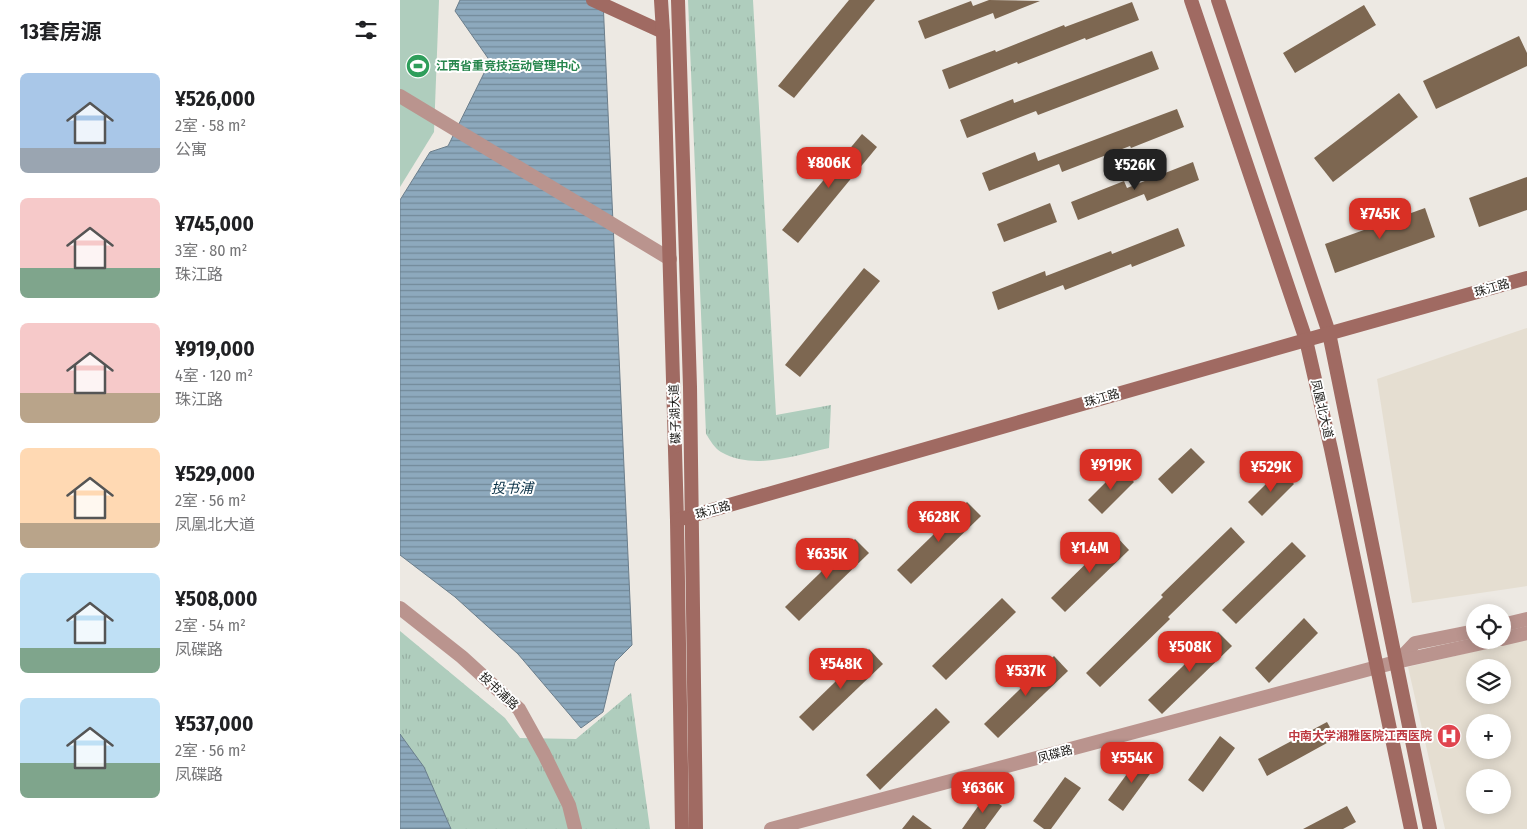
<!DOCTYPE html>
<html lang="zh">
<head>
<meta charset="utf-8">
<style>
	body { margin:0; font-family:"Fira Sans Condensed","Noto Sans SC",sans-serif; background:#f2f2f2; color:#202124; height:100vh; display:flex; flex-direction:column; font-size:19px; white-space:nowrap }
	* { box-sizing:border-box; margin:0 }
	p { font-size:16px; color:#757577 }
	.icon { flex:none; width:28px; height:28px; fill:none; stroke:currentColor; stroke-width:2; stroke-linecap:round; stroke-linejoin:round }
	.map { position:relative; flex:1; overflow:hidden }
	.drawer { display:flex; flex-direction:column; background:#fff; width:400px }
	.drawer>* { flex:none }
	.tools { position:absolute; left:1066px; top:604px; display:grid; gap:10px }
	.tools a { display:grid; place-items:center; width:45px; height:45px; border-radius:50%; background:#fff; box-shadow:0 2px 12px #0003; font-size:25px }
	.price { position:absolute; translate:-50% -42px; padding:0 11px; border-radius:10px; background:#d93025; color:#fff; font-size:16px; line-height:32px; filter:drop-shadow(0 1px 2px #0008) }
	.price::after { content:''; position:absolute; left:50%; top:30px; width:15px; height:11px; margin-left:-8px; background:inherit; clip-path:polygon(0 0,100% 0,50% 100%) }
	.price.active { background:#222; color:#fff }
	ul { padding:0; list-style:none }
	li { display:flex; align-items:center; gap:15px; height:125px; padding:0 20px }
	li span { display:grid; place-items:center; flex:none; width:140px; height:100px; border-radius:8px; color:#555 }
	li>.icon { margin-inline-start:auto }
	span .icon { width:60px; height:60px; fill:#fffc; stroke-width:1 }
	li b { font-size:21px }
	h2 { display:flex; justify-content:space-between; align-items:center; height:60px; padding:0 20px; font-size:21px }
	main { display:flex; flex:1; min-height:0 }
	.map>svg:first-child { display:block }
	.built { fill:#e5ded1; fill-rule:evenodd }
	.grass { fill:url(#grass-tufts) }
	.garden { fill:#afcdbd }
	.water { fill:url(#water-rules); stroke:#6b7e8c }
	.building { fill:#7d6751 }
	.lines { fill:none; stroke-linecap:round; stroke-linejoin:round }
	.minor { stroke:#ba948e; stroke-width:14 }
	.tertiary { stroke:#ba948e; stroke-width:14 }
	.secondary { stroke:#a06a62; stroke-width:14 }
	.labels { text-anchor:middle; stroke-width:4; stroke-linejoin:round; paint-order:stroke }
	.leisure-label { font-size:12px; font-weight:bold; fill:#27864d; stroke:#fff; text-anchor:start }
	.street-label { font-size:12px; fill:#1c1b18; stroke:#fff }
	.health-label { font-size:12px; font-weight:bold; fill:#be3a42; stroke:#fff; text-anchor:end }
	.water-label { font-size:14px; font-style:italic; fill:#0a3147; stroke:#fff }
</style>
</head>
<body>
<main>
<section class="drawer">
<h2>13套房源<svg class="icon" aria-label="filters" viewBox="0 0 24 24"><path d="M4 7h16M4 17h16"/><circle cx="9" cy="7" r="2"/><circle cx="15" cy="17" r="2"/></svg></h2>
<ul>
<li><span style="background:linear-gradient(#a9c7e8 75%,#9aa5b1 0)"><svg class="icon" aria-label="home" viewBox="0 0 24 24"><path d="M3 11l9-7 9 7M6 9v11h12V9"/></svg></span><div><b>¥526,000</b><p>2室 · 58 m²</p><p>公寓</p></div></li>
<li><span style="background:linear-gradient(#f6c9c9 70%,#7fa58c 0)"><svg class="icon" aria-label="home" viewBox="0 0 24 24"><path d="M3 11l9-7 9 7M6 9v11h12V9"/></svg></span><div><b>¥745,000</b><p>3室 · 80 m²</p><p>珠江路</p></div></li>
<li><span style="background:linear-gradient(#f6c9c9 70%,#b9a48a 0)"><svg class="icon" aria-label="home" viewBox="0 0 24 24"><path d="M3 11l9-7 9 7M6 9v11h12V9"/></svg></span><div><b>¥919,000</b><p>4室 · 120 m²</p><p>珠江路</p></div></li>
<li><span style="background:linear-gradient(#ffd9b3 75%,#b9a48a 0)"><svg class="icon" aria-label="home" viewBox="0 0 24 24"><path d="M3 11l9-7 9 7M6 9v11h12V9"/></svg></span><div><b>¥529,000</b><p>2室 · 56 m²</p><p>凤凰北大道</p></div></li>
<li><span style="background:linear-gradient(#bfe0f5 75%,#7fa58c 0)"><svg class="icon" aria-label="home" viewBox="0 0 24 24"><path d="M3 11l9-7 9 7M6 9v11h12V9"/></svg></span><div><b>¥508,000</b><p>2室 · 54 m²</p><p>凤碟路</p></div></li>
<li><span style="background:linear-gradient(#bfe0f5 65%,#7fa58c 0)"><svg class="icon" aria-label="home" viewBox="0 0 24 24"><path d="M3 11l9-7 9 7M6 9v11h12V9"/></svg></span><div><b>¥537,000</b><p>2室 · 56 m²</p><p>凤碟路</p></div></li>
</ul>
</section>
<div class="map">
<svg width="1127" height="829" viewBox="0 0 1127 829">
	<defs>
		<pattern id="grass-tufts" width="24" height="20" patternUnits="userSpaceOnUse" patternTransform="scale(1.25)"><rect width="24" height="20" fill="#afcdbd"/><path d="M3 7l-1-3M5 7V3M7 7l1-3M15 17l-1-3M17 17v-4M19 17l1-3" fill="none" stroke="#96afa2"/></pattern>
		<pattern id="water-rules" width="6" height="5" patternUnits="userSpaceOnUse" patternTransform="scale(1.25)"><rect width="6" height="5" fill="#8da9bd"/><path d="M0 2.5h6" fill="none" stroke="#728999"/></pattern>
	</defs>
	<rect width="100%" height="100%" fill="#ede9e3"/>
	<!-- built -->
	<g class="built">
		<path d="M 1127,328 L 1127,586 L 1012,603 L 977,379 Z"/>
		<path d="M 1127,639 L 1127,829 L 1045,829 L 1008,667 ZM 1075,668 L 1102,668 L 1102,695 L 1075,695 ZM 1075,722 L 1102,722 L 1102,750 L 1075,750 ZM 1075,778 L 1102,778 L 1102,805 L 1075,805 Z"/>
	</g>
	<!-- grass -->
	<g class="grass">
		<path d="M 288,0 L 353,0 L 376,415 L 431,405 L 429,448 C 396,455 354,471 321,452 C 315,449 310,440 306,434 Z"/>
		<path d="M 0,631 L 105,718 L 120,738 L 176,739 L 231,693 L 250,829 L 26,829 L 0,768 Z"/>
	</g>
	<!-- garden -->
	<path class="garden" d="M 0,0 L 39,0 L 34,132 L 0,187 Z"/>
	<!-- water -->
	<g class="water">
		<path d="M 60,0 L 203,0 L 232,645 L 215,662 L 203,712 L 181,728 L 118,654 L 55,597 L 0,555 L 0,200 L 30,152 L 48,146 L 90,61 L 55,11 Z"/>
		<path d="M 0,734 L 24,767 L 51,829 L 0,829 Z"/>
	</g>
	<!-- building -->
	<g class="building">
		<path d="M 449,0 L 475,0 L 394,98 L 378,86 Z"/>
		<path d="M 589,0 L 640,1 L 595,19 L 593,13 L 525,39 L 518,21 L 571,1 L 573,6 Z"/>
		<path d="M 732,2 L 739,20 L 686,40 L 685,38 L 618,64 L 617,62 L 549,89 L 542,70 L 595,50 L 596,52 L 664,25 L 665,27 Z"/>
		<path d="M 964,5 L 976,25 L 895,73 L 883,53 Z"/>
		<path d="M 1119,36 L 1127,53 L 1127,66 L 1036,109 L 1023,81 Z"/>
		<path d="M 752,51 L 759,69 L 638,115 L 636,111 L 567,138 L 560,120 L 613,99 L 614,103 Z"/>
		<path d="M 999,93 L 1018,117 L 933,182 L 914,158 Z"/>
		<path d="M 777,109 L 784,127 L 731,148 L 730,146 L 662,172 L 659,164 L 589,191 L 582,173 L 635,152 L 638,161 Z"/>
		<path d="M 462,134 L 477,147 L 398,243 L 382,230 Z"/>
		<path d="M 793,162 L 799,180 L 747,201 L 744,194 L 678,220 L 671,202 L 724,181 L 727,188 Z"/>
		<path d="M 1127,177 L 1127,210 L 1079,227 L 1069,198 Z"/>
		<path d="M 650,203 L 657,222 L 604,242 L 597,224 Z"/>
		<path d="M 1025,208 L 1035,237 L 935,273 L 925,244 Z"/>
		<path d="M 778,228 L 785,246 L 732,267 L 731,264 L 665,290 L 663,285 L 598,310 L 592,292 L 645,271 L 646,276 L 711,251 L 712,254 Z"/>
		<path d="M 464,268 L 480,281 L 400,377 L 385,365 Z"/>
		<path d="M 791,448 L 805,462 L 772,494 L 758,479 Z"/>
		<path d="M 720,468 L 734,482 L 702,514 L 688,500 Z"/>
		<path d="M 880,470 L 894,484 L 862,516 L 848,502 Z"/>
		<path d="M 567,502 L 581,516 L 511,584 L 497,570 Z"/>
		<path d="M 831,527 L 845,542 L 768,617 L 770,619 L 700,687 L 686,673 L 763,597 L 761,595 Z"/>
		<path d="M 715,535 L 729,550 L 665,612 L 651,598 Z"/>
		<path d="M 455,539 L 469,553 L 399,621 L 385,607 Z"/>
		<path d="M 892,542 L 906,556 L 836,624 L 822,610 Z"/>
		<path d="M 602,598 L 616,612 L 546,680 L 532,666 Z"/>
		<path d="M 904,618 L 918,633 L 869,683 L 855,668 Z"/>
		<path d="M 818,632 L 832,646 L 762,714 L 748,700 Z"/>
		<path d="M 469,649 L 483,664 L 413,731 L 399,717 Z"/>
		<path d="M 654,656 L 668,671 L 598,738 L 584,724 Z"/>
		<path d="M 536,708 L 550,722 L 480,790 L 466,775 Z"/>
		<path d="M 927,722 L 936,738 L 867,776 L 858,759 Z"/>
		<path d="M 820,736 L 835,748 L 803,792 L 788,780 Z"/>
		<path d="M 740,756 L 755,767 L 723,811 L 708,800 Z"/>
		<path d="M 665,777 L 681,788 L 651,829 L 644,829 L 633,821 Z"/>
		<path d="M 586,795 L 602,806 L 585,829 L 562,829 Z"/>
		<path d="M 947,806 L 956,822 L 943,829 L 903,829 Z"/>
		<path d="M 513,815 L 532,829 L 502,829 Z"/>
	</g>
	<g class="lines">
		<!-- minor -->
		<g class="minor">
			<path d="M 0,96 L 270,259"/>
			<path d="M 0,608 L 62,657 L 119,709 L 144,754 L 169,805 L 175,829"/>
		</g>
		<!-- tertiary -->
		<g class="tertiary">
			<path d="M 1102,625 L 1127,619"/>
			<path d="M 1102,639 L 1127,633"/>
			<path d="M 997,662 L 1015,643 L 1075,631"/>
			<path d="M 371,829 L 996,662 L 1096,640"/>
		</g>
		<!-- secondary -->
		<g class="secondary">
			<path d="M 193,0 L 263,32"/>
			<path d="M 261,0 L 263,32 L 277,520 L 282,829"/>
			<path d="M 278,0 L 290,387 L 296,829"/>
			<path d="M 791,0 L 906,340 L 931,449 L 1011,829"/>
			<path d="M 818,0 L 929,333 L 1030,829"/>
			<path d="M 277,520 L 906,340 L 1127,278"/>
		</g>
	</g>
	<!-- icons -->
	<defs>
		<g id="stadium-disc" transform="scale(1.25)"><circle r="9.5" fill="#2e9e5b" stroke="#fff"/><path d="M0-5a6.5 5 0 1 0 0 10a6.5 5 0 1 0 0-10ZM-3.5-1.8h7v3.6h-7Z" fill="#fff"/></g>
		<g id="hospital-disc" transform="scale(1.25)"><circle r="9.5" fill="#e0444e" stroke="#fff"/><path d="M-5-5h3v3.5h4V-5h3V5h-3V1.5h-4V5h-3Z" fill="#fff"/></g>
	</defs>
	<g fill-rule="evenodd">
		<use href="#stadium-disc" x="18" y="66"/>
		<use href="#hospital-disc" x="1049" y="736"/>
	</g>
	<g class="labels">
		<!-- leisure labels -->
		<g class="leisure-label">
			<text x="36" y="70">江西省重竞技运动管理中心</text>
		</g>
		<!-- street labels -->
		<g class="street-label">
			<text transform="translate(1092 288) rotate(-16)" y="4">珠江路</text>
			<text transform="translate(702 398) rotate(-16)" y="4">珠江路</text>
			<text transform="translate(922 409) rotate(77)" y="4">凤凰北大道</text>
			<text transform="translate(275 414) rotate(-92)" y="4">碟子湖大道</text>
			<text transform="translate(313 510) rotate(-16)" y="4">珠江路</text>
			<text transform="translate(99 691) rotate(43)" y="4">投书浦路</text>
			<text transform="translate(655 754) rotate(-15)" y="4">凤碟路</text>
		</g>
		<!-- health labels -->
		<g class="health-label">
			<text x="1032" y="740">中南大学湘雅医院江西医院</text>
		</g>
		<!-- water labels -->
		<g class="water-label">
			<text x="112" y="493">投书浦</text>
		</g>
	</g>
</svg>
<div class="tools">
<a><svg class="icon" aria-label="locate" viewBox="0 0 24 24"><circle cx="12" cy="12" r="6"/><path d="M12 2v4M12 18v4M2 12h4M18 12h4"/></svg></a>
<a><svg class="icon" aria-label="layers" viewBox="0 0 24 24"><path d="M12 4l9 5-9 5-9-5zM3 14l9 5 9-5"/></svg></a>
<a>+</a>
<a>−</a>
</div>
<b class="price" style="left:429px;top:189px">¥806K</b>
<b class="price active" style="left:735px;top:191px">¥526K</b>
<b class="price" style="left:980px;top:240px">¥745K</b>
<b class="price" style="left:711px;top:491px">¥919K</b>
<b class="price" style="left:871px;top:493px">¥529K</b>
<b class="price" style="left:539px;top:543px">¥628K</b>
<b class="price" style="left:690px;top:574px">¥1.4M</b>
<b class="price" style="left:427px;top:580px">¥635K</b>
<b class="price" style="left:790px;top:673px">¥508K</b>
<b class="price" style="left:441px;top:690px">¥548K</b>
<b class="price" style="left:626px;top:697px">¥537K</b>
<b class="price" style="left:732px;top:784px">¥554K</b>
<b class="price" style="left:583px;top:814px">¥636K</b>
</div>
</main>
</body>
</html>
